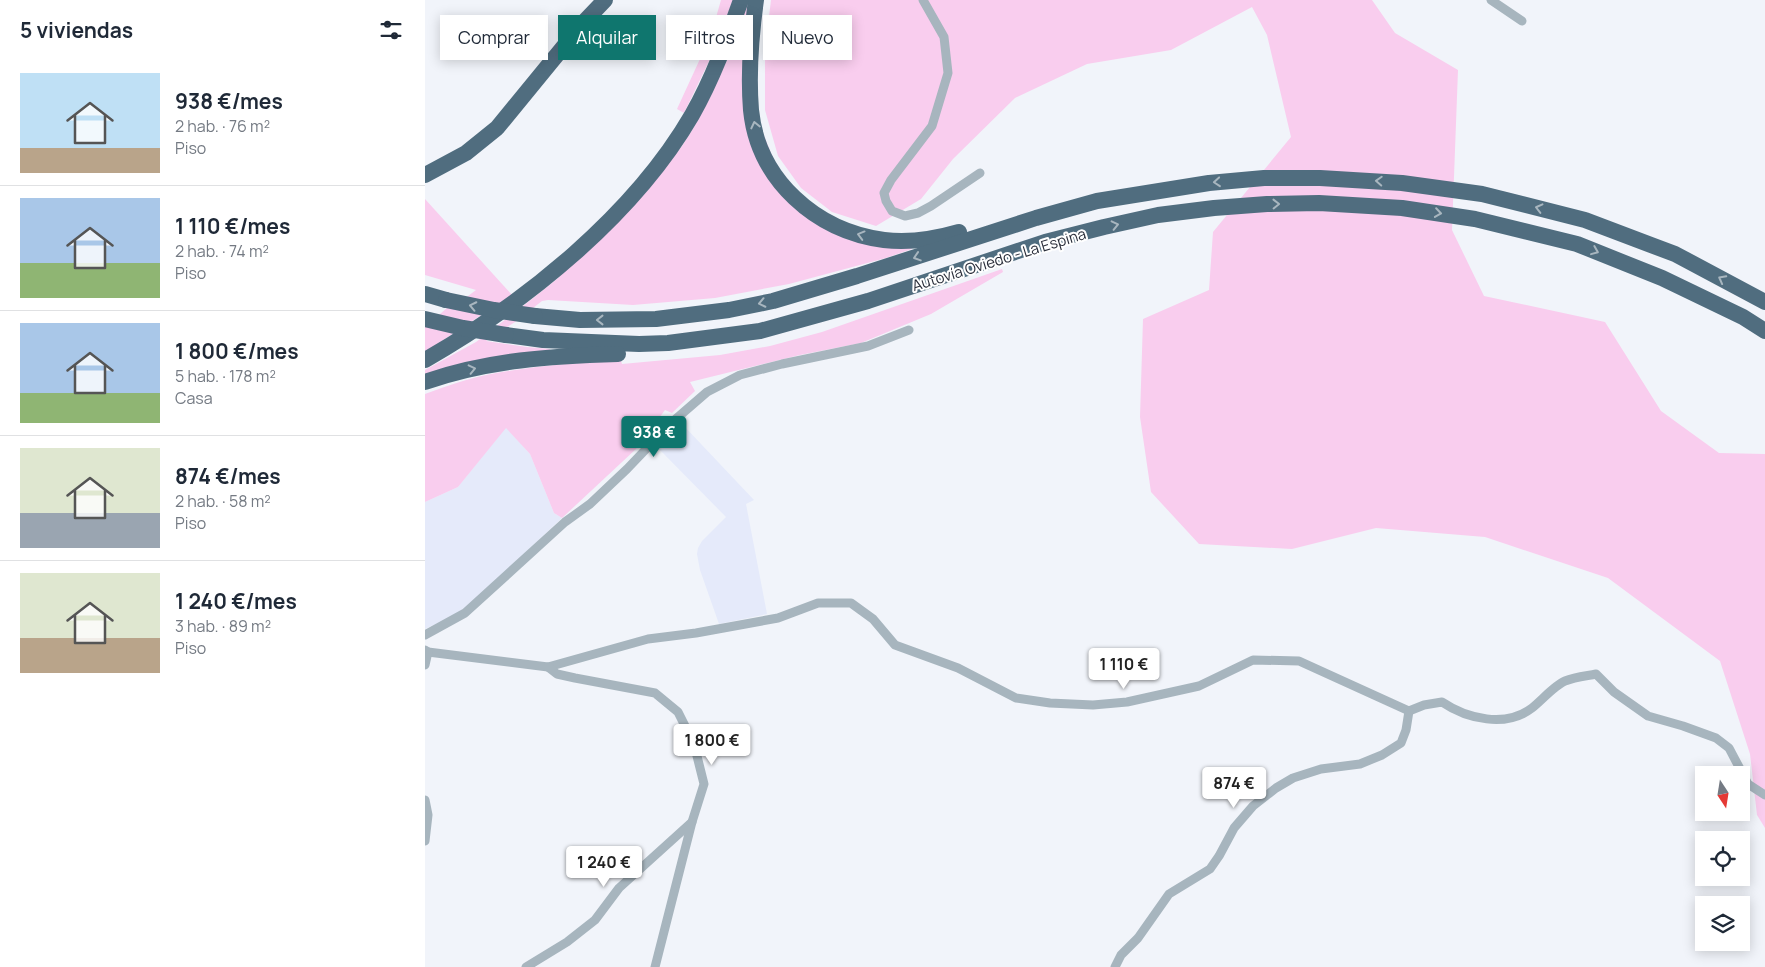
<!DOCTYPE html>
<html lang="es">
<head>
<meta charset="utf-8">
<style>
	body { margin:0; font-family:Manrope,sans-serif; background:#f6f6f7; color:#1f2937; height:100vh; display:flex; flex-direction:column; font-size:19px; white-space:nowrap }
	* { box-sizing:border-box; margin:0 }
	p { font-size:16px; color:#747a83 }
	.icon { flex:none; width:28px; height:28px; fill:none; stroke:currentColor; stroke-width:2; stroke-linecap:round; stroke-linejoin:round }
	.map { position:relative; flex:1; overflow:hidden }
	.drawer { display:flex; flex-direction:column; background:#fff; width:425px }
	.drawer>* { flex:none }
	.top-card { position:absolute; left:15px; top:15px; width:475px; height:45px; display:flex; gap:10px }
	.needle { width:32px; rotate:168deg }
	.buttons { position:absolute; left:1270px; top:766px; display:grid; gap:10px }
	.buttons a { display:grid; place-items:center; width:55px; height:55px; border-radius:0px; background:#fff; box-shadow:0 2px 12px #0003; font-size:25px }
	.price { position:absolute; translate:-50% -42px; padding:0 11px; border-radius:5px; background:#fff; color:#222; font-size:16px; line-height:32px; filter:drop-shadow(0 1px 2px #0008) }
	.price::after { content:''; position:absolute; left:50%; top:30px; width:15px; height:11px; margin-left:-8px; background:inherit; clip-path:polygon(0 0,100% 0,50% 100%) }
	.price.current { background:#0f766e; color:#fff }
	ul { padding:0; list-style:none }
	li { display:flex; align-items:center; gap:15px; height:125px; padding:0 20px }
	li+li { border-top:1px solid #e0e1e3 }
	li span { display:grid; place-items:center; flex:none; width:140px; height:100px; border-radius:0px; color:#555 }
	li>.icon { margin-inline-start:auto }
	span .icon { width:60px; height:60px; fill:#fffc; stroke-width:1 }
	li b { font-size:21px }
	h2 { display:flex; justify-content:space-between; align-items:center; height:60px; padding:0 20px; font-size:21px }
	.pill { padding:0 18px; border-radius:0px; background:#fff; box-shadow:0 2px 12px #0003; font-size:18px; line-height:45px }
	.pill.current { background:#0f766e; color:#fff }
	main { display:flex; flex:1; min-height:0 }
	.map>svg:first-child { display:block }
	.built { fill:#e5eafa }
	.green { fill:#f9cdee }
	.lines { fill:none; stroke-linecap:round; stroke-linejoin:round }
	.street { stroke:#a7b5be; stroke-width:9 }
	.highway { stroke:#506d7f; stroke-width:16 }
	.highway-bridge { stroke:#506d7f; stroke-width:16 }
	.oneway { stroke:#a8b6bf }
	.labels { text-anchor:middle; stroke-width:4; stroke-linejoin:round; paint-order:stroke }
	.street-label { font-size:15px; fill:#292d39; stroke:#fff }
</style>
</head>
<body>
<main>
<section class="drawer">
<h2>5 viviendas<svg class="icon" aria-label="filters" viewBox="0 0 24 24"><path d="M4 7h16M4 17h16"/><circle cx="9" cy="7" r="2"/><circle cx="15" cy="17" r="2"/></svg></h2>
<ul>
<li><span style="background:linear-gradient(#bfe0f5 75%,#b9a48a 0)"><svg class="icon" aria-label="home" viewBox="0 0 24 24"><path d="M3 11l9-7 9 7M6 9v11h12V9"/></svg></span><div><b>938 €/mes</b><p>2 hab. · 76 m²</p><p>Piso</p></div></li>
<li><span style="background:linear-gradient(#a9c7e8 65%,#8fb573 0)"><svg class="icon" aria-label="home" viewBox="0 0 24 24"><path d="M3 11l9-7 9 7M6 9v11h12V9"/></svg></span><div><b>1 110 €/mes</b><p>2 hab. · 74 m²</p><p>Piso</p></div></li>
<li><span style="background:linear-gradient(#a9c7e8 70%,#8fb573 0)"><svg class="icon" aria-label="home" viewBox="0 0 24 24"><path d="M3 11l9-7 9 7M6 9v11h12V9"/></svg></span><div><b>1 800 €/mes</b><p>5 hab. · 178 m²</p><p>Casa</p></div></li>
<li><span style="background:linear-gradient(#dfe7d0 65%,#9aa5b1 0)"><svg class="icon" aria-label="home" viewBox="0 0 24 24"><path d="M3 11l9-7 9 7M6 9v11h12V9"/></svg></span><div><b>874 €/mes</b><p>2 hab. · 58 m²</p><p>Piso</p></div></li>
<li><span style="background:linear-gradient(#dfe7d0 65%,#b9a48a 0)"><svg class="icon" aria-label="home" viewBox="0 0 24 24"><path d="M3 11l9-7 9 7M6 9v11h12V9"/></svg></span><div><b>1 240 €/mes</b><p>3 hab. · 89 m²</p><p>Piso</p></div></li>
</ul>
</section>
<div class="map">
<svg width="1340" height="967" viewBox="0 0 1340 967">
	<rect width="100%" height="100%" fill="#f1f4fa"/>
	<!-- built -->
	<g class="built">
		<path d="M 259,426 L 329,500 L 321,504 L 342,614 L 294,624 L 275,570 L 272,554 L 273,548 L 277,541 L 301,517 L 233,448 Z"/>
		<path d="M 81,427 L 105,454 L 129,513 L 137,518 L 37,612 L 0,629 L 0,502 L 33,487 Z"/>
	</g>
	<!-- green -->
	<g class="green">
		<path d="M 296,0 L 308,0 L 287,55 L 259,113 L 252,109 L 286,35 Z"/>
		<path d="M 324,0 L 320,89 L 366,202 L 486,247 L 487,249 L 461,258 L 364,284 L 290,298 L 208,305 L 123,300 L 117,301 L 90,322 L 61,341 L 102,347 L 125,349 L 125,350 L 0,377 L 0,370 L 51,342 L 107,299 L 132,279 L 221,192 L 257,146 L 269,127 L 302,60 Z"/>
		<path d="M 346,0 L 947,0 L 970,33 L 1033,70 L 1027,230 L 1059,296 L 1180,322 L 1236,411 L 1294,453 L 1340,454 L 1340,828 L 1332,815 L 1325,754 L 1295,661 L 1183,578 L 1060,537 L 951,528 L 867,549 L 774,544 L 726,492 L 715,417 L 718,319 L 784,290 L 788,232 L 866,137 L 842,35 L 827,7 L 746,50 L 662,64 L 590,98 L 528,159 L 496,199 L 451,226 L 407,212 L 376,188 L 353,156 L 340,110 L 340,50 Z"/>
		<path d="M 0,199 L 87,295 L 0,352 L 0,327 L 22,308 L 26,309 L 51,290 L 0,275 Z"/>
		<path d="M 577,269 L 578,272 L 506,314 L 436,343 L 375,355 L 265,382 L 270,391 L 247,413 L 240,410 L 211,449 L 137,518 L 129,513 L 105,454 L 81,428 L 33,487 L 0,502 L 0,394 C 22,386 44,378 66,374 C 109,366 153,362 196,361 L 197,364 L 295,355 L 345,346 L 397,332 Z"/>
	</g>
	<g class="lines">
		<!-- street -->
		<g class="street">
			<path d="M 498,0 L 519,37 L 523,73 L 507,126 L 466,180 L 459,193 L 461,201 L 467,211 L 480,216 L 493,213 L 506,206 L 555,173"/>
			<path d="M 1066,0 L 1097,21"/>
			<path d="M 0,635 L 40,613 L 140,522 L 165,504 L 202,469 L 245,424 L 282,392 L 315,375 L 357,364 L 443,346 L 484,330"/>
			<path d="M 3,652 L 123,667 L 223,639 L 271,633 L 353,618 L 393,603 L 426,603 L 448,619 L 470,645 L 533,668 L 591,698 L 625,703 L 668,705 L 702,702 L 774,686 L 828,660 L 874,661 L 984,711 L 999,705 L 1017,702 C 1042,719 1081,728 1107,708 C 1117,700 1130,685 1140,681 C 1150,677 1161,676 1171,674 L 1189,692 L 1223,716 L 1258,726 L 1291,738 L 1304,748 L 1323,784 L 1340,795"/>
			<path d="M 0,665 L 3,652 L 0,650"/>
			<path d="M 123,667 L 132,674 L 150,678 L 230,693 L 253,712 L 269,744 L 279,784 L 267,822 L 230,967"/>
			<path d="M 0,800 L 3,815 L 0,841"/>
			<path d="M 101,967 L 142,942 L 170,920 L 194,888 L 267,822"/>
			<path d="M 690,967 L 696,955 L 713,938 L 744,894 L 785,869 L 794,856 L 809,828 L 828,806 L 851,788 L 868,778 L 896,769 L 935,764 L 957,755 L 976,743 L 981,730 L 984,711"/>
		</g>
		<!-- highway -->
		<g class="highway">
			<path d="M 331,0 C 326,36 323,73 326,110 C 333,180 391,231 459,240 C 484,243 510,239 534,232"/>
			<path d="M 0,175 L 41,153 L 72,128 L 158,23 L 180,0"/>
			<path d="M 0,294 L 21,300"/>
			<path d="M 110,316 L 155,320 L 231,319 L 304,310 L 348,301 L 432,276 L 611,218 L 672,201 L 784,183 L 839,178 L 895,178 L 977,183 L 1057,194 L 1160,220 L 1226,245 L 1250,254 L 1340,302"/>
			<path d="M 81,335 L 118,340 L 214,344 L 243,343 L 335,331 L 443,301 L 620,242 L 679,227 L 733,215 L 789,208 L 842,204 L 894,203 L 977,208 L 1050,219 L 1152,244 L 1237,278 L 1318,317 L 1340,331"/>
			<path d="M 0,360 C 100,303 209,215 267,115 C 288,78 302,39 316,0"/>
			<path d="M 0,382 C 62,360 128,356 193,354"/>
		</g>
		<!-- highway-bridge -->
		<g class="highway-bridge">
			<path d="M 21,300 L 69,310 L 110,316"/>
			<path d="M 0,319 L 38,328 L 81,335"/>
		</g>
	</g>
	<!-- one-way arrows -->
	<defs><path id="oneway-chevron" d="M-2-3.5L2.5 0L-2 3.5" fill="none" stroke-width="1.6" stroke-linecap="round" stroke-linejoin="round" transform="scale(1.25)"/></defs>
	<g class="oneway">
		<use href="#oneway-chevron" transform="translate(330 125) rotate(-103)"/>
		<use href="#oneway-chevron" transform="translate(954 181) rotate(-177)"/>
		<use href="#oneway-chevron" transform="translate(792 182) rotate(175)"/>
		<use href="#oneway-chevron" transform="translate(851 204) rotate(-1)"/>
		<use href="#oneway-chevron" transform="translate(1114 208) rotate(-166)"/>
		<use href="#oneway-chevron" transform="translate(1013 213) rotate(8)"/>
		<use href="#oneway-chevron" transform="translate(690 225) rotate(-13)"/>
		<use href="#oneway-chevron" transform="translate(436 235) rotate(-165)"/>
		<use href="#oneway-chevron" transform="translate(1170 251) rotate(22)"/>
		<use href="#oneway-chevron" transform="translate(492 257) rotate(162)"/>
		<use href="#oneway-chevron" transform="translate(1297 279) rotate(-152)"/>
		<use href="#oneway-chevron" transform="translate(337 303) rotate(168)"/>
		<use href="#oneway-chevron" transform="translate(48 306) rotate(-168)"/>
		<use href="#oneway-chevron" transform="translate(175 320) rotate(-180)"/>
		<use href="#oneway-chevron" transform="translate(47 369) rotate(-13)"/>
	</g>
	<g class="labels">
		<!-- street labels -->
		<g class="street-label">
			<text transform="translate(574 260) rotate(-17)" y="5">Autovía Oviedo - La Espina</text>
		</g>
	</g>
</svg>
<div class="buttons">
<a><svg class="needle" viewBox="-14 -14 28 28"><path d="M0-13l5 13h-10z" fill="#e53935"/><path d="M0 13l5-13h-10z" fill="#747a83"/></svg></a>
<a><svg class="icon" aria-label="locate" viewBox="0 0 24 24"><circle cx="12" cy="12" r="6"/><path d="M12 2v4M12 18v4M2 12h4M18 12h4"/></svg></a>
<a><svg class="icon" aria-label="layers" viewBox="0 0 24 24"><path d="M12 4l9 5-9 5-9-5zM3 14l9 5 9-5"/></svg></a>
</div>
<b class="price current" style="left:229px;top:458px">938 €</b>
<b class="price" style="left:699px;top:690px">1 110 €</b>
<b class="price" style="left:287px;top:766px">1 800 €</b>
<b class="price" style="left:809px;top:809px">874 €</b>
<b class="price" style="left:179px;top:888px">1 240 €</b>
<div class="top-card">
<a class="pill">Comprar</a>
<a class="pill current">Alquilar</a>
<a class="pill">Filtros</a>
<a class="pill">Nuevo</a>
</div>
</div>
</main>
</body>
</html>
